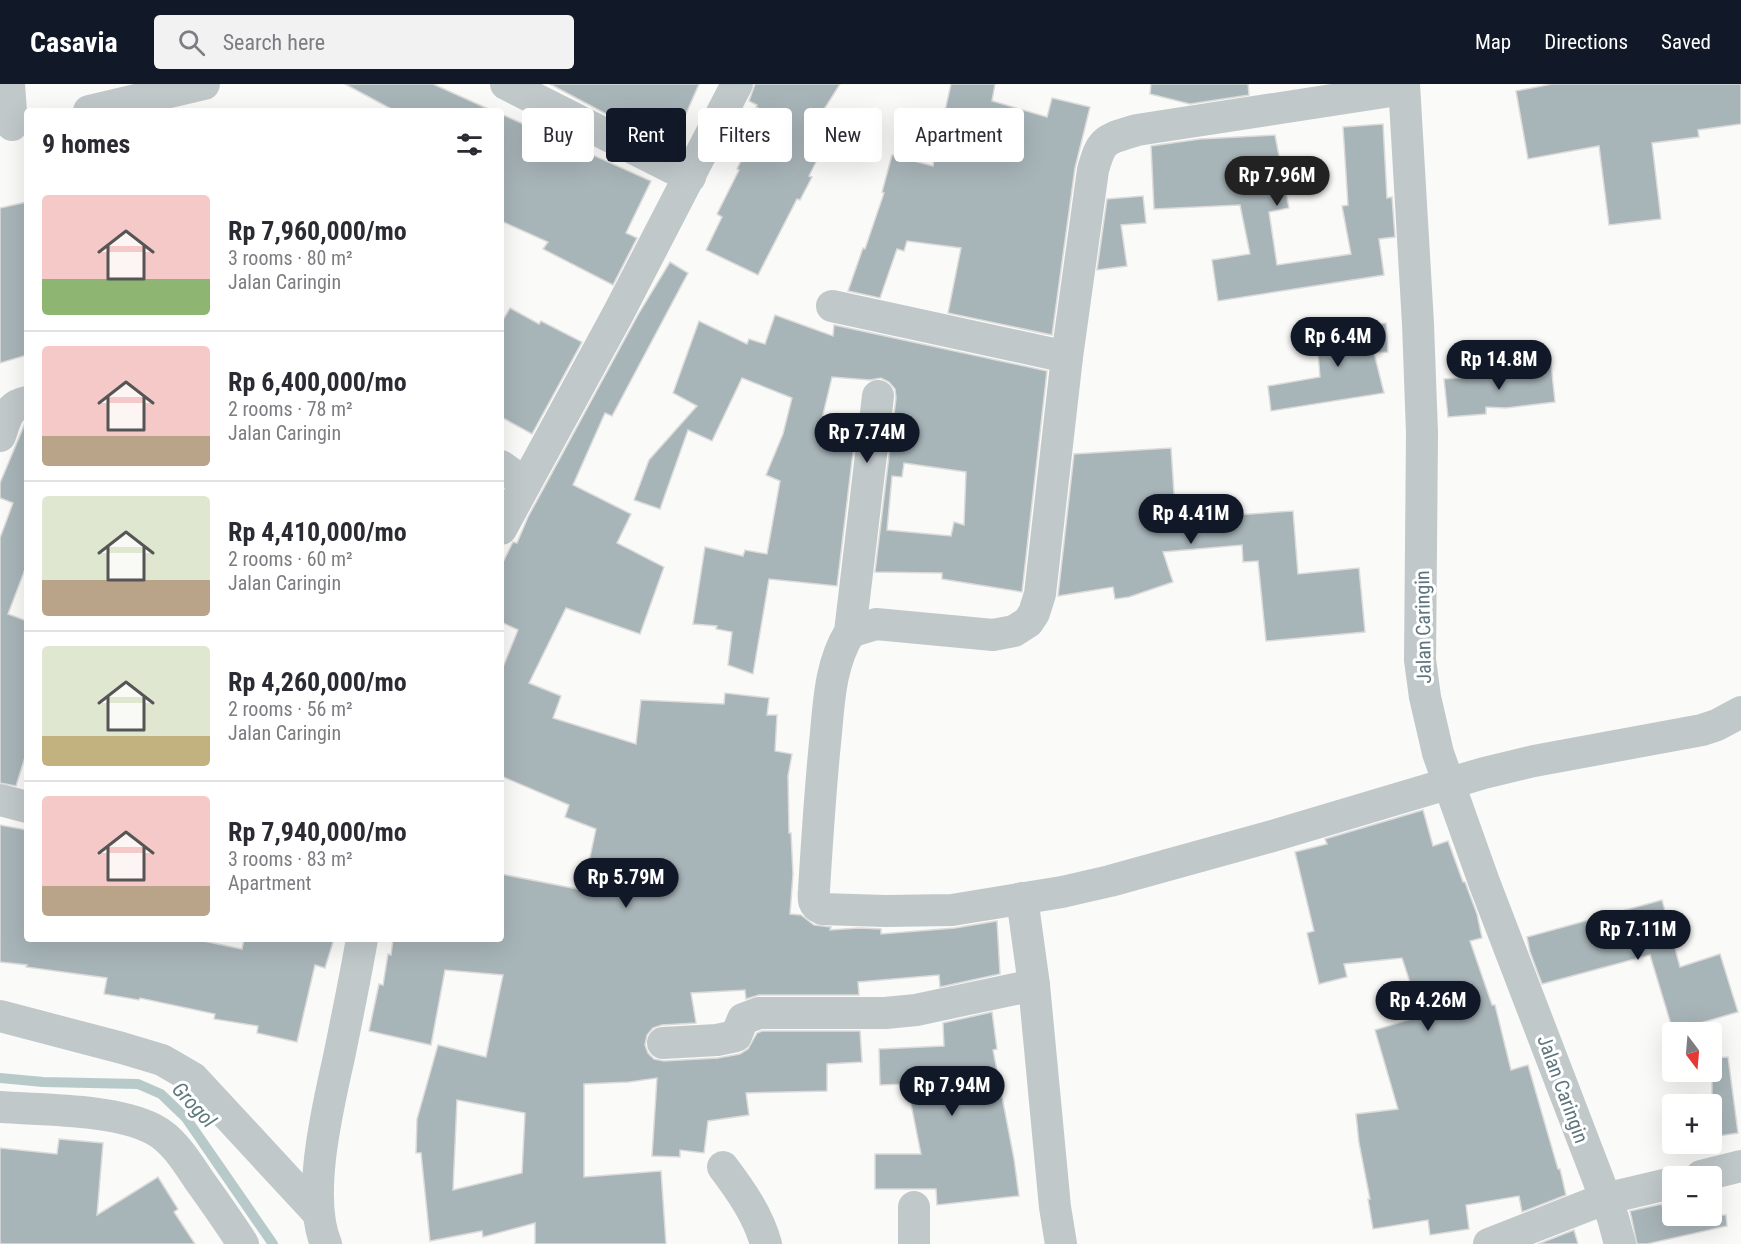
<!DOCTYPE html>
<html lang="en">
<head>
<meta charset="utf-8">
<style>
	body { margin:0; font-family:"Roboto Condensed",sans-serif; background:#f2f2f3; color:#2b2b33; height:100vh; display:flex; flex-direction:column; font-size:22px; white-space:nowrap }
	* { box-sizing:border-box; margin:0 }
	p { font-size:20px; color:#7c7c81 }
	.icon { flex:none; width:33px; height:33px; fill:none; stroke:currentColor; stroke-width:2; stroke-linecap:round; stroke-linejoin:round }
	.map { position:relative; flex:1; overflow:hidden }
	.drawer { position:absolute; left:24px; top:24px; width:480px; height:834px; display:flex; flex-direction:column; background:#fff; border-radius:6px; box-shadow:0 6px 24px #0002 }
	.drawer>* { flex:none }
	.banner { position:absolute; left:522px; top:24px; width:570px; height:54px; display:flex; gap:12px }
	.needle { width:39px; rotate:164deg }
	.buttons { position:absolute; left:1662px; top:938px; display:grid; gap:12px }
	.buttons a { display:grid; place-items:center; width:60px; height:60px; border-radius:6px; background:#fff; box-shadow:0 6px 24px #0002; font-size:30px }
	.price { position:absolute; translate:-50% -51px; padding:0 14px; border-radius:21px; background:#111827; color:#fff; font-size:20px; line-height:39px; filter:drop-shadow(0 2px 3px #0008) }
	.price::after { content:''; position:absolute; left:50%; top:36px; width:18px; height:14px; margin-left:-9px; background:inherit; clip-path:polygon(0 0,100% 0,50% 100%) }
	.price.active { background:#222; color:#fff }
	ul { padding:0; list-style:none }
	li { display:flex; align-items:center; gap:18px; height:150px; padding:0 18px }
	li+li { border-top:2px solid #e1e1e2 }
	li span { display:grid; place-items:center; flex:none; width:168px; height:120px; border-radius:6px; color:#555 }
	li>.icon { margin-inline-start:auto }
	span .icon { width:72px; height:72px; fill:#fffc; stroke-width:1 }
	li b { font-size:26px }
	h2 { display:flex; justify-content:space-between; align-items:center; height:72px; padding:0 18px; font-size:26px }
	.chip { padding:0 21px; border-radius:6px; background:#fff; box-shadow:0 6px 24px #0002; font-size:21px; line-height:54px }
	.chip.active { background:#111827; color:#fff }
	header { display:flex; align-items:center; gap:36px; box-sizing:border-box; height:84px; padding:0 30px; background:#111827; color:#fff }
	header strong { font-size:28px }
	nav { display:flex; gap:33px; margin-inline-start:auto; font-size:21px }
	.search { width:420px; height:54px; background:#f2f2f3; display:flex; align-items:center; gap:15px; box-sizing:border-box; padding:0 21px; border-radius:6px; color:#7c7c81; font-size:22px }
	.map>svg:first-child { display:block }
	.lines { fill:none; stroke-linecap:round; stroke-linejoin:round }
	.stream { stroke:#b8c9ca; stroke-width:10 }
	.building { fill:#a7b4b8; stroke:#dcdbda; stroke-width:1.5; fill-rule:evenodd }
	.minor { stroke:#c1c8ca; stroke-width:32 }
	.labels { text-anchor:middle; stroke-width:6; stroke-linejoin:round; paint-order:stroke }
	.street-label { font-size:20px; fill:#5f767e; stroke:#fff }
	.water-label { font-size:21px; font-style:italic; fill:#5e7a7d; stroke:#fff }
</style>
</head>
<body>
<header>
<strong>Casavia</strong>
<div class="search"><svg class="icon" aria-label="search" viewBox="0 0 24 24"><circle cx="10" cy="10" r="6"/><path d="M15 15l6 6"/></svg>Search here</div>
<nav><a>Map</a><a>Directions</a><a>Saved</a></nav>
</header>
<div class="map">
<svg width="1741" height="1160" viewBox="0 0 1741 1160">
	<rect width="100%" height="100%" fill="#fafaf8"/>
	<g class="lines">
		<!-- stream -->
		<path class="stream" d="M 0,994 L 43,998 L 138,1000 L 161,1010 L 186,1034 L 273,1160"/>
	</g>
	<!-- building -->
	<g class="building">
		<path d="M 345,0 L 433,0 L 493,27 L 395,27 Z"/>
		<path d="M 550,0 L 699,0 L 678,48 L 645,34 L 640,48 Z"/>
		<path d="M 755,0 L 840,0 L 823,27 L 838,34 L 809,92 L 812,93 L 800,116 L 797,115 L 758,191 L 706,166 L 722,133 L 717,130 L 739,86 L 737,85 L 752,54 L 744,50 L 758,24 L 756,23 L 757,21 L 749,17 Z"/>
		<path d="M 951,0 L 995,0 L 992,17 L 1047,33 L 1052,14 L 1090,23 L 1075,84 L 1052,251 L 948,229 L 961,164 L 907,157 L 904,167 L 897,165 L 880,214 L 848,207 L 863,164 L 865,165 L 884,109 L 882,108 L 892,71 L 933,82 L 939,35 L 943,36 Z"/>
		<path d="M 1151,0 L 1248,0 L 1249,11 L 1190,20 L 1150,10 Z"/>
		<path d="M 1552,0 L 1741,0 L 1741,40 L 1698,46 L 1699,53 L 1652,59 L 1661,135 L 1609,141 L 1599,62 L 1528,75 L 1516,7 Z"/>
		<path d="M 501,30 L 651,97 L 626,149 L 637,154 L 613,201 L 543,165 L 548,158 L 501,137 Z"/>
		<path d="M 1383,40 L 1387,114 L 1392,113 L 1395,153 L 1379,155 L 1384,191 L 1218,217 L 1212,176 L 1250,170 L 1240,121 L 1154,125 L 1151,62 L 1200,55 L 1275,51 L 1289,124 L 1269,128 L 1277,181 L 1351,170 L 1342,122 L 1348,121 L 1343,43 Z"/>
		<path d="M 1143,112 L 1146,139 L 1121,141 L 1127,182 L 1097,186 L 1107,115 Z"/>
		<path d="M 27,118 L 27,271 L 0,279 L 0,124 Z"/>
		<path d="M 670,178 L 688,189 L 612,332 L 605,329 L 573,401 L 631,430 L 617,459 L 664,483 L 640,550 L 566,524 L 529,599 L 561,612 L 553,634 L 636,660 L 641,616 L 724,620 L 725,609 L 769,614 L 767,631 L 777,631 L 775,667 L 792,670 L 788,692 L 789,749 L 791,749 L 793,790 L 790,830 L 801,831 L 814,841 L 831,843 L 830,846 L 859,844 L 881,845 L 881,850 L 955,844 L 997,837 L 1000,890 L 940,903 L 939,891 L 858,898 L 859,911 L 759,911 L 746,915 L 745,906 L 691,909 L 696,939 L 662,941 L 653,944 L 647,951 L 645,961 L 648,969 L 654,975 L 664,977 L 718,974 L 740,970 L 748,965 L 757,949 L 762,947 L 860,947 L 862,978 L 827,980 L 827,1007 L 746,1009 L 749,1031 L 708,1037 L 704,1069 L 680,1066 L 680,1073 L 652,1072 L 657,994 L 629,998 L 584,1000 L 584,1093 L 661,1087 L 666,1160 L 535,1160 L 535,1139 L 483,1153 L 482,1147 L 430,1157 L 421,1069 L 416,1069 L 417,1035 L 438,961 L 486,973 L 503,891 L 445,886 L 431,961 L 369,947 L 379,900 L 383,901 L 388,870 L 391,871 L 393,855 L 501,855 L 501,790 L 583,806 L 596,745 L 565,733 L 569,721 L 501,692 L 501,588 L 518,546 L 501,538 L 501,482 L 513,458 L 517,459 L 528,433 L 639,229 ZM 457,1016 L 525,1029 L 522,1089 L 453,1106 Z"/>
		<path d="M 510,224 L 539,240 L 541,237 L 582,258 L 532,350 L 501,333 L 501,239 Z"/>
		<path d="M 775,231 L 833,252 L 834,241 L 1047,287 L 1022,508 L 942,495 L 942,489 L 875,488 L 896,314 L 895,305 L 889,298 L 881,294 L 870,296 L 832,293 L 819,347 L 855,351 L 837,502 L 769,495 L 753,590 L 728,581 L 732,548 L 716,545 L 717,542 L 693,540 L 705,463 L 743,472 L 745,466 L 767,470 L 780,397 L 766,391 L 783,350 L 792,314 L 742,294 L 712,357 L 688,346 L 660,425 L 634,416 L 649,376 L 697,322 L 673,309 L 699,237 L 747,260 L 749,255 L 765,260 ZM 904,379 L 966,388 L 964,441 L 954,438 L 951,452 L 887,446 L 892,392 L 902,393 Z"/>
		<path d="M 1386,239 L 1388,268 L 1374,269 L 1384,309 L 1271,327 L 1268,302 L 1320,293 L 1316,245 Z"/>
		<path d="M 1551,280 L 1555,318 L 1506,324 L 1486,323 L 1486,330 L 1448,333 L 1444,295 L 1498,291 L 1518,292 L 1517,284 Z"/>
		<path d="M 26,337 L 27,480 L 8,530 L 27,537 L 27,667 L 16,702 L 0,699 L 0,454 L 13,419 L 0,414 L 0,399 Z"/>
		<path d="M 1171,364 L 1175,425 L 1220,421 L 1221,432 L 1293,427 L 1298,490 L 1359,484 L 1365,548 L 1266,557 L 1258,477 L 1243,478 L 1242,461 L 1163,468 L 1173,498 L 1129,513 L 1115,515 L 1113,503 L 1058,512 L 1074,370 Z"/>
		<path d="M 1423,726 L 1433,762 L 1448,757 L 1463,798 L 1465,798 L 1477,830 L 1482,854 L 1470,857 L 1492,921 L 1495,921 L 1511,986 L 1528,981 L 1558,1085 L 1560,1085 L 1566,1111 L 1522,1128 L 1519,1112 L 1466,1121 L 1469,1145 L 1430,1151 L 1428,1136 L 1373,1145 L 1368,1115 L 1370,1115 L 1359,1059 L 1356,1030 L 1398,1025 L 1375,946 L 1421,932 L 1402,874 L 1344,880 L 1347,893 L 1319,900 L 1307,849 L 1314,847 L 1295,768 L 1327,760 L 1325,755 Z"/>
		<path d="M 0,741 L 27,746 L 27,855 L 194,855 L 242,865 L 244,855 L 334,855 L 325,884 L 315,881 L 297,958 L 257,949 L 258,942 L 214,935 L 215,930 L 140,914 L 139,916 L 104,910 L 107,894 L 26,883 L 27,881 L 0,878 Z"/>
		<path d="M 1662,816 L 1680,883 L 1720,870 L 1738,928 L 1673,947 L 1650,871 L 1542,900 L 1530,868 L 1527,853 Z"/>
		<path d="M 992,928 L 997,965 L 993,966 L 1014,1075 L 1019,1112 L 937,1121 L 936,1105 L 875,1105 L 875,1070 L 921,1070 L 907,1000 L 880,1001 L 879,965 L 944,962 L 943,939 Z"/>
		<path d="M 1728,973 L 1738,1049 L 1712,1053 L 1712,974 Z"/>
		<path d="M 59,1055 L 103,1059 L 97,1131 L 158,1093 L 178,1125 L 174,1128 L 195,1160 L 0,1160 L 0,1064 L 57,1070 Z"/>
		<path d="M 1662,1120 L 1664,1131 L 1726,1131 L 1727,1142 L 1647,1160 L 1637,1160 L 1630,1127 Z"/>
		<path d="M 1574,1146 L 1578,1160 L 1538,1160 Z"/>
	</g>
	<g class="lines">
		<!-- minor -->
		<g class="minor">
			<path d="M 9,0 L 12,41"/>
			<path d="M 506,0 L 690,93"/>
			<path d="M 1404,0 L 1418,240 L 1422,349 L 1420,576 L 1425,613 L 1438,669 L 1484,798 L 1613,1134 L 1620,1160"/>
			<path d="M 89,27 L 204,0"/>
			<path d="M 832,222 L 1067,273"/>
			<path d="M 878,312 L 850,548 C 829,582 829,621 825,659 C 820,708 817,757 814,806 C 813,816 813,821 822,825 L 885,827 L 952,826 L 1062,808 L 1110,797 L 1269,753 L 1484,689 L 1534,677 L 1702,646 L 1717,641 L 1741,628"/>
			<path d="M 0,352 C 6,335 7,322 27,318"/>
			<path d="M 501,382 L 525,399"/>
			<path d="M 501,445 L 618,230 L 737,0"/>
			<path d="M 850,548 L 876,540 L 993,551 L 1014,547 L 1028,538 L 1034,529 L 1040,510 L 1067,273 L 1093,86 C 1102,53 1106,56 1137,46 L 1404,5"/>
			<path d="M 0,716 L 27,723"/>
			<path d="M 1022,814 L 1034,901 L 1055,1123 L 1061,1160"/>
			<path d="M 0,932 L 122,964 L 162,976 L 193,994 L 318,1129"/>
			<path d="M 663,959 L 717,956 L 736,952 L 743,935 L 759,929 L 885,929 L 916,926 L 1034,901"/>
			<path d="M 0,1023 C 44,1026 114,1025 153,1045 C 173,1055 187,1078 199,1096 C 214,1117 229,1138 243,1160"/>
			<path d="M 723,1083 C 741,1107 758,1131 766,1160"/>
			<path d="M 1701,1092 L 1741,1082"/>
			<path d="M 914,1123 L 914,1160"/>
			<path d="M 326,1160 C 306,1112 328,1023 339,973 C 347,934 355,895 362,855"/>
			<path d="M 1489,1160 L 1604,1115 L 1672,1099"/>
		</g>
	</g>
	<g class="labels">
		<!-- street labels -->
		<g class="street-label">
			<text transform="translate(1423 543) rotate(-91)" y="7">Jalan Caringin</text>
			<text transform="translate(1563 1005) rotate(70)" y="7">Jalan Caringin</text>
		</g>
		<!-- water labels -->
		<g class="water-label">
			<text transform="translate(194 1021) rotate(47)" y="7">Grogol</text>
		</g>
	</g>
</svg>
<div class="buttons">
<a><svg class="needle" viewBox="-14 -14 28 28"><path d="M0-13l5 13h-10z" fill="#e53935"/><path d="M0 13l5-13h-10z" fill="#7c7c81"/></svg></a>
<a>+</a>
<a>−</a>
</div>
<b class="price active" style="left:1277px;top:123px">Rp 7.96M</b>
<b class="price" style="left:1338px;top:284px">Rp 6.4M</b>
<b class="price" style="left:1499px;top:307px">Rp 14.8M</b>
<b class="price" style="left:867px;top:380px">Rp 7.74M</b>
<b class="price" style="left:1191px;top:461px">Rp 4.41M</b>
<b class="price" style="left:626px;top:825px">Rp 5.79M</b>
<b class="price" style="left:1638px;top:877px">Rp 7.11M</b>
<b class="price" style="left:1428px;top:948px">Rp 4.26M</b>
<b class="price" style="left:952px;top:1033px">Rp 7.94M</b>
<div class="banner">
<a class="chip">Buy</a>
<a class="chip active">Rent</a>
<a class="chip">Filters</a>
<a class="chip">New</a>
<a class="chip">Apartment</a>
</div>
<section class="drawer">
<h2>9 homes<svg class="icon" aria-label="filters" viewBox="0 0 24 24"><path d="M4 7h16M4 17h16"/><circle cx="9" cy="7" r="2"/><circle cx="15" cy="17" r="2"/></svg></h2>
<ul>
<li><span style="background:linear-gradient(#f6c9c9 70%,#8fb573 0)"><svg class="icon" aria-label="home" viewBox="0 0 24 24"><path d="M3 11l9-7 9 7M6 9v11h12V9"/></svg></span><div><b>Rp 7,960,000/mo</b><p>3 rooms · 80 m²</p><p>Jalan Caringin</p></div></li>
<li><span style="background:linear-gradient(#f6c9c9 75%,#b9a48a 0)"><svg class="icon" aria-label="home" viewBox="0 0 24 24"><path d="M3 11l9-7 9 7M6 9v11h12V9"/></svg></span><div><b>Rp 6,400,000/mo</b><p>2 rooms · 78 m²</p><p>Jalan Caringin</p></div></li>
<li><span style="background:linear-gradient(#dfe7d0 70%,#b9a48a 0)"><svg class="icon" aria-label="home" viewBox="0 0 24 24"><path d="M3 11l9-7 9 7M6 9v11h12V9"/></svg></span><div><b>Rp 4,410,000/mo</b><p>2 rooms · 60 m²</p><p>Jalan Caringin</p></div></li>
<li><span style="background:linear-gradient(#dfe7d0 75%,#c2b280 0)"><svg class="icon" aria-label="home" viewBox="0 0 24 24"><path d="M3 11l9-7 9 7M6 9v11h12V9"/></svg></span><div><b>Rp 4,260,000/mo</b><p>2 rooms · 56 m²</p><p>Jalan Caringin</p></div></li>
<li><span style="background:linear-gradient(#f6c9c9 75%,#b9a48a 0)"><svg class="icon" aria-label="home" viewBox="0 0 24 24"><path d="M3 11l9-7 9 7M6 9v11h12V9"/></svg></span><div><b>Rp 7,940,000/mo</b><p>3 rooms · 83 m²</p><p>Apartment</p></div></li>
</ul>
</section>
</div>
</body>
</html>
